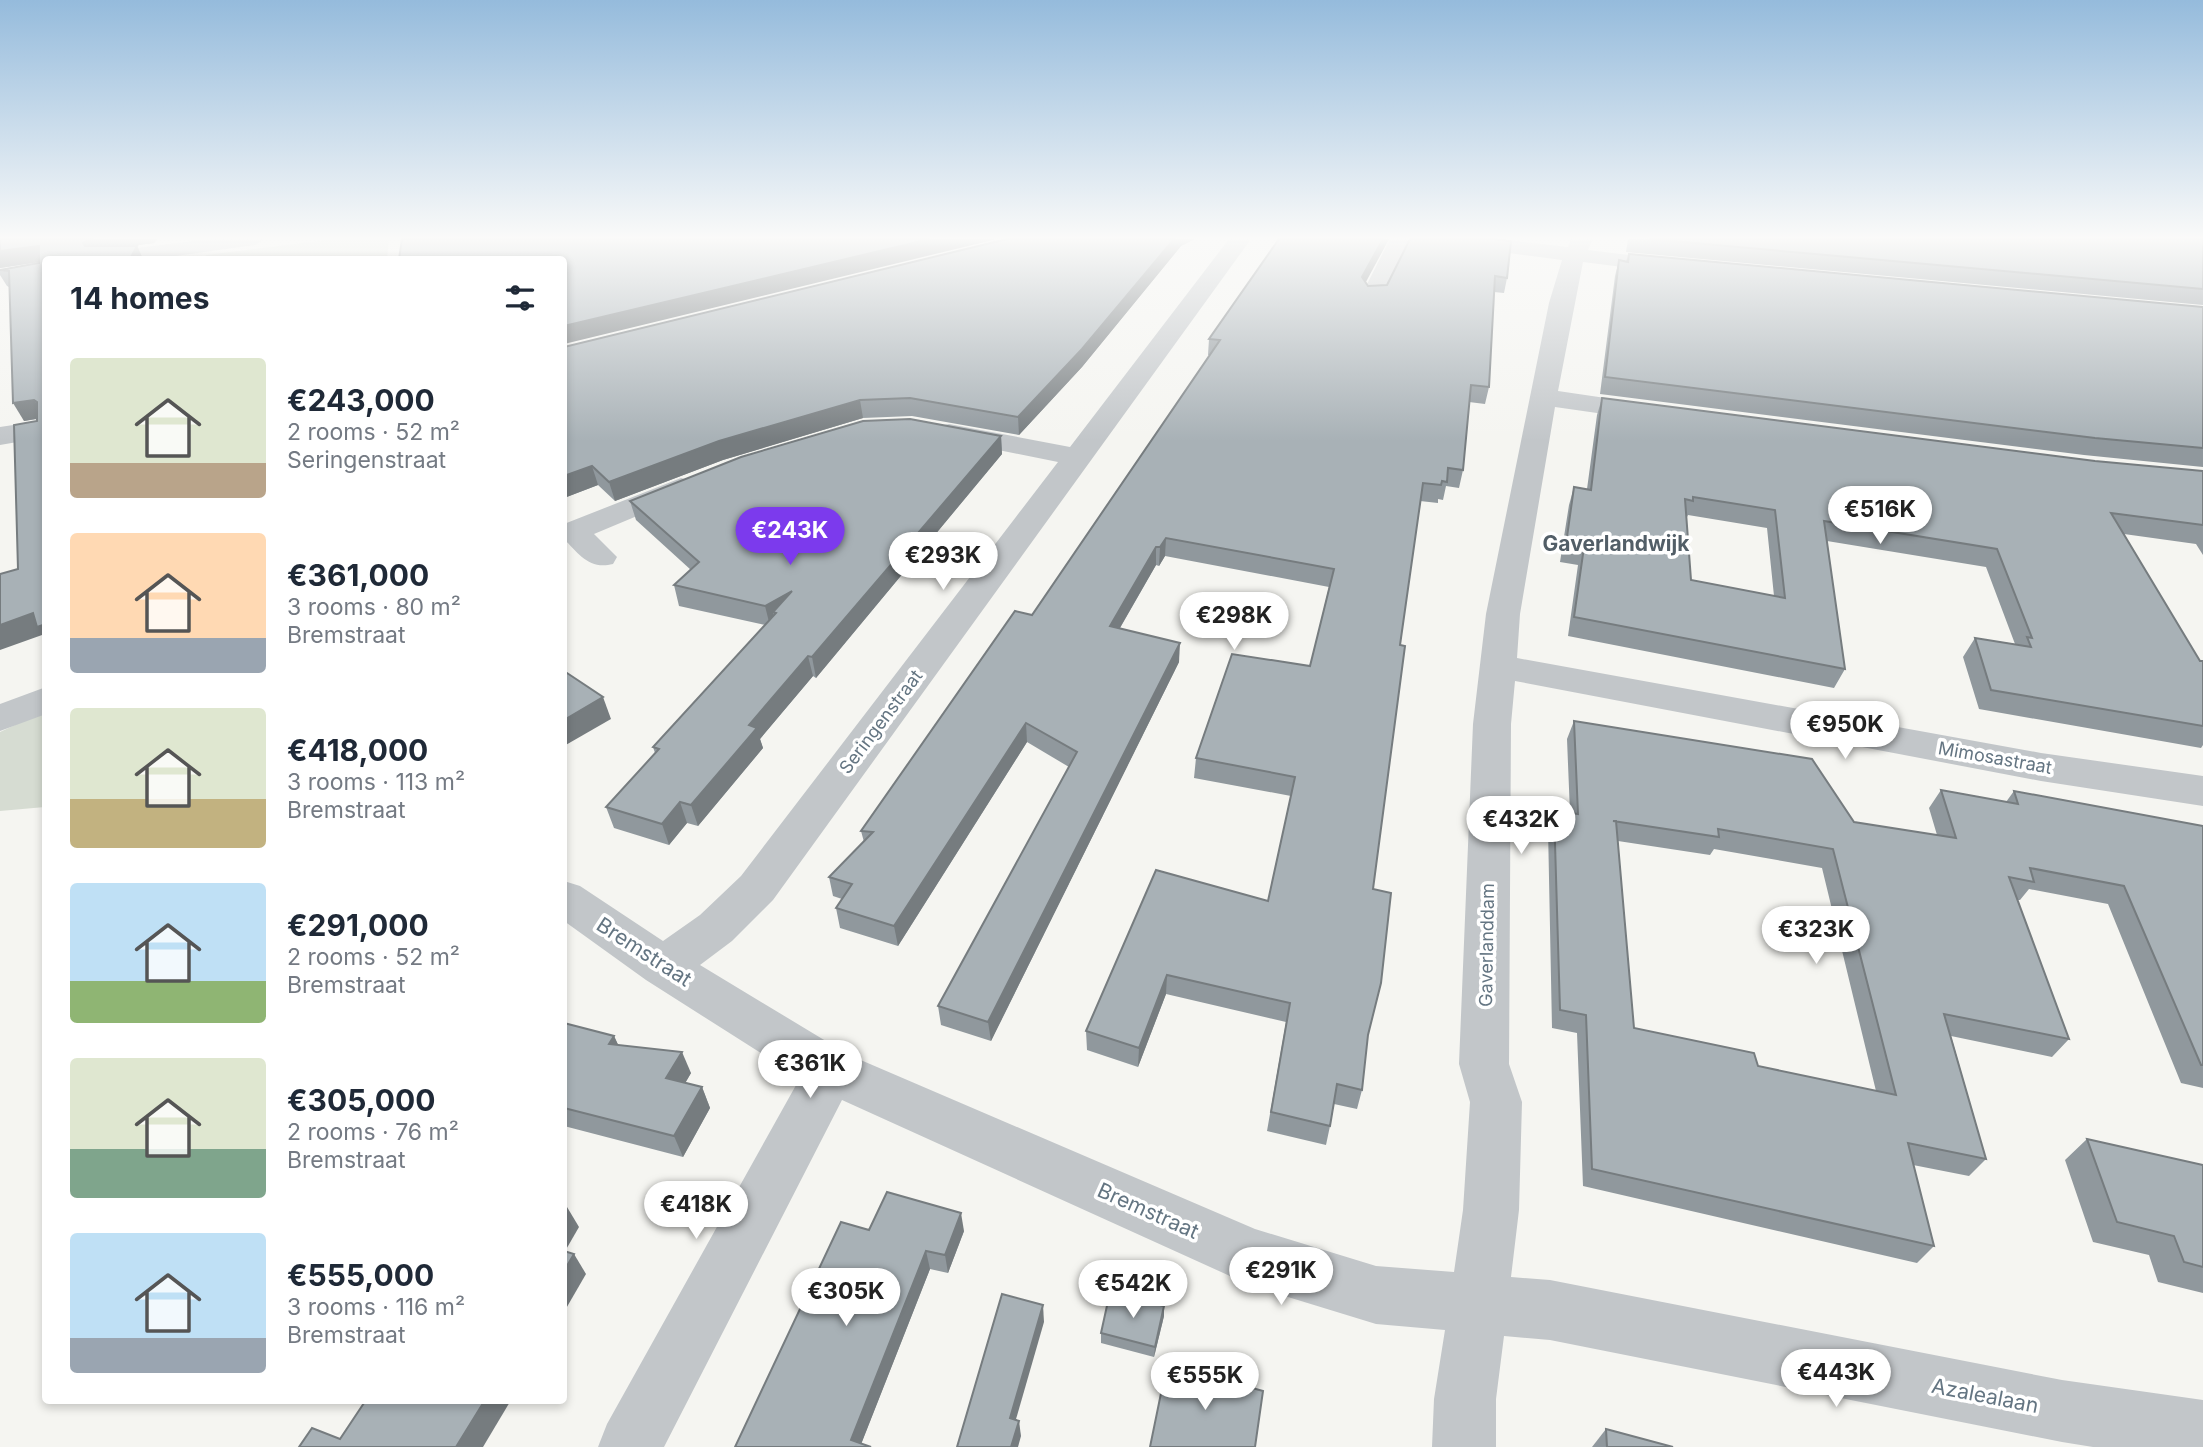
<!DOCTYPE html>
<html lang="en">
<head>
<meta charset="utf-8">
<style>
	body { margin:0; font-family:Inter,sans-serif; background:#f2f2f3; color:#1f2937; height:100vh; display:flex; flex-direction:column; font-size:26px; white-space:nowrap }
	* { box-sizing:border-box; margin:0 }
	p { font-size:23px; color:#747a83 }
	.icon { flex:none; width:38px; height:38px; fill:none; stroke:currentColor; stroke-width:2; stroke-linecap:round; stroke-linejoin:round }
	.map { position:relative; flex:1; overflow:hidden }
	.details { position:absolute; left:42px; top:256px; width:525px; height:1148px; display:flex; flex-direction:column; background:#fff; border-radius:7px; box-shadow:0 4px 10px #0003 }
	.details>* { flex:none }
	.price { position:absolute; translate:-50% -60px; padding:0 16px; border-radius:24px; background:#fff; color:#222; font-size:23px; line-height:46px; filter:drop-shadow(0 2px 4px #0008) }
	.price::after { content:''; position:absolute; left:50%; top:42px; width:21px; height:16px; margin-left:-10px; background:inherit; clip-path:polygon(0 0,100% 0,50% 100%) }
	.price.current { background:#7c3aed; color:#fff }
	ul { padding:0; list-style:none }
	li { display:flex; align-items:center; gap:21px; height:175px; padding:0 28px }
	li span { display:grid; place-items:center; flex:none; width:196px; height:140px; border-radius:7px; color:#555 }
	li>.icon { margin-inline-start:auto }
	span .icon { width:84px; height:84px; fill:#fffc; stroke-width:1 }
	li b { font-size:30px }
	h2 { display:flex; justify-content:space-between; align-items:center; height:84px; padding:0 28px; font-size:30px }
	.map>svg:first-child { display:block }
	.green { fill:#d6dcd2 }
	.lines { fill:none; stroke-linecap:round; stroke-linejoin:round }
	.minor { fill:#c2c6c9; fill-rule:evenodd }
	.wall { fill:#90989d; fill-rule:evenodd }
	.shaded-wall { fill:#767c7f }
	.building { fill:#a8b1b6; stroke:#767c7f; stroke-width:2; fill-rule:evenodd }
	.labels { text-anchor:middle; stroke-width:7; stroke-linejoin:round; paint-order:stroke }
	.street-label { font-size:18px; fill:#647582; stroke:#fff }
	.quarter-label { font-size:21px; font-weight:bold; fill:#525e67; stroke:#fff }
	.near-street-label { font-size:21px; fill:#647582; stroke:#fff }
</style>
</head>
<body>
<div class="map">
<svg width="2203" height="1447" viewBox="0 0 2203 1447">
	<rect width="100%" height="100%" fill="#f5f5f1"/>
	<!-- green -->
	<g class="green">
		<path d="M 335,239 L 389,239 L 387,259 L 206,259 L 206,255 Z"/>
		<path d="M 45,711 L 45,807 L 0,811 L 0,732 Z"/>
	</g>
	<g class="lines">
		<!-- minor -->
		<g class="minor">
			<path d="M 208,239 L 266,239 L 255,245 L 154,259 L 94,259 L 105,252 Z"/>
			<path d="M 1229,239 L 1251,239 L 773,900 L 732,941 L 700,965 L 849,1055 L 1255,1229 L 1376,1266 L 1454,1272 L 1463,1210 L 1470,1102 L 1459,1064 L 1473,724 L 1486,614 L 1549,303 L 1562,260 L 1446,245 L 1435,239 L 1498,239 L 1568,247 L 1571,239 L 1593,239 L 1588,250 L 1686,262 L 1689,267 L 1678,274 L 1583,262 L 1558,391 L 1653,405 L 1663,407 L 1667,413 L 1663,419 L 1653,421 L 1555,407 L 1520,614 L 1517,658 L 2041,753 L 2203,776 L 2203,806 L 2041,781 L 1515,681 L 1511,724 L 1509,1064 L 1522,1102 L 1519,1210 L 1511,1277 L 1550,1280 L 2062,1380 L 2203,1400 L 2203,1447 L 2093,1447 L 2062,1442 L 1550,1340 L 1504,1336 L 1496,1399 L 1496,1447 L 1432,1447 L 1434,1399 L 1445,1330 L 1376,1324 L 1252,1286 L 842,1100 L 664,1447 L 598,1447 L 607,1424 L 800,1078 L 646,980 L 564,921 L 564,881 L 580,886 L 663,941 L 700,915 L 741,876 L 1058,462 L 939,438 L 935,432 L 939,426 L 949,424 L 1070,447 Z"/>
			<path d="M 1390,239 L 1412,239 L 1382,299 L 1366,299 L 1362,294 Z"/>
			<path d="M 46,420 L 46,437 L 0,445 L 0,427 Z"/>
			<path d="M 681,478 L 692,481 L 696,487 L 692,493 L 594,534 L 617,557 L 613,564 C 589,570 579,554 564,539 L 564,524 Z"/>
			<path d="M 46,687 L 46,714 L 0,731 L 0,704 Z"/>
		</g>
	</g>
	<!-- wall -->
	<g class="wall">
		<path d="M 0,239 L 157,239 L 154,243 L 130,246 L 137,246 L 143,259 L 46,259 L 42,635 L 18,569 L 37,419 L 24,421 L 9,287 L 7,286 L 0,275 L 0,270 L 39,262 L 0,268 Z"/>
		<path d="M 1279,239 L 1389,239 L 1365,282 L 1368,286 L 1387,285 L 1410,239 L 1507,278 L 1504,293 L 1494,292 L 1489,387 L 1485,404 L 1469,402 L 1463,470 L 1459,488 L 1446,486 L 1443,500 L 1438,499 L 1438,503 L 1420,501 L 1400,645 L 1373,889 L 1368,1035 L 1362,1090 L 1357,1109 L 1334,1104 L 1330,1126 L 1326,1145 L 1267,1131 L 1286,1022 L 1166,994 L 1138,1067 L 1087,1050 L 1086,1031 L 1268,901 L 1291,796 L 1194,778 L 1196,758 L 1310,666 L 1329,587 L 1165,556 L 1159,566 L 1156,565 L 1120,628 L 1179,662 L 991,1041 L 941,1025 L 938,1006 L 1069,767 L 1027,742 L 898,946 L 840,928 L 836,908 L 842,899 L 833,896 L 829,877 L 864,842 L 861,831 L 1032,615 L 1210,355 L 1208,355 L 1209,339 Z"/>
		<path d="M 1628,239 L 2203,239 L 2203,305 L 1626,252 Z"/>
		<path d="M 1181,246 L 1082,367 L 1019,435 L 912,416 L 863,418 L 723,460 L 615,501 L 598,485 L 564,498 L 564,347 Z"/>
		<path d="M 1629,254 L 2203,307 L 2203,467 L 2084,455 L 1600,394 L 1615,276 L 1619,260 L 1626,261 Z"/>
		<path d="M 1602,398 L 2095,461 L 2203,471 L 2203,555 L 2196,544 L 2124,534 L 2200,661 L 2203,661 L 2203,745 L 2201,748 L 1979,709 L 1963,657 L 1975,638 L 2015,644 L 1986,567 L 1827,541 L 1845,669 L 1834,688 L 1568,636 L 1578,565 L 1560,562 L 1569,505 L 1574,487 L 1587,489 L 1597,415 ZM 1688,515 L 1767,528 L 1774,596 L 1691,580 L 1686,519 Z"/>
		<path d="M 1001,436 L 1002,454 L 816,678 L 813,676 L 760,739 L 763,748 L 698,826 L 687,823 L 669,845 L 614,828 L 606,807 L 655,753 L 653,747 L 765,625 L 679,606 L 674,585 L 691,570 L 636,520 L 630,501 Z"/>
		<path d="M 1574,721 L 1854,822 L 1937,835 L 1929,808 L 1941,790 L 2006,802 L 2014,791 L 2203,826 L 2203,1088 L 2181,1083 L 2108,904 L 2029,889 L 2020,900 L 2017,900 L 2069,1039 L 2052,1057 L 1951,1036 L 1986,1159 L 1969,1176 L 1913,1165 L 1934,1246 L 1917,1263 L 1583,1186 L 1577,1033 L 1552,1028 L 1548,828 L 1554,810 L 1570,813 L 1567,739 ZM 1618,841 L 1710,855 L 1714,849 L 1822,868 L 1876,1091 L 1758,1066 L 1634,1028 Z"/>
		<path d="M 564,1023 L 614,1036 L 618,1045 L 691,1073 L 685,1083 L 702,1087 L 710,1108 L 683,1157 L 564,1126 Z"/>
		<path d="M 2087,1139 L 2203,1165 L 2203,1293 L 2158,1282 L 2149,1255 L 2093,1242 L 2065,1160 Z"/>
		<path d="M 869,1230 L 964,1231 L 948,1273 L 930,1269 L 861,1444 L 735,1447 Z"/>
		<path d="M 1164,1316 L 1154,1357 L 1101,1343 L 1101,1333 Z"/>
		<path d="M 1606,1429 L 1673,1447 L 1592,1447 Z"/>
	</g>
	<!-- shaded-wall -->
	<g class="shaded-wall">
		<path d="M 90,239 L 157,239 L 154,243 L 105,249 L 91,259 L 83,243 Z"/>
		<path d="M 930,239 L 997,239 L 564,344 L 564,326 Z"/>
		<path d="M 1174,239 L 1195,239 L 1181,246 L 1082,367 L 1019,435 L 1018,417 Z"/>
		<path d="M 1383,239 L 1389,239 L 1360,293 L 1362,277 Z"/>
		<path d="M 39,246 L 46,261 L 0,268 L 0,251 Z"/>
		<path d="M 137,246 L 143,259 L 130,259 Z"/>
		<path d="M 34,400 L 46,417 L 24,421 L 13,403 Z"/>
		<path d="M 860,400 L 863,418 L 723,460 L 615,501 L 609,482 L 719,441 Z"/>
		<path d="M 1001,436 L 1002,454 L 816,678 L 812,657 Z"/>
		<path d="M 592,466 L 598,485 L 564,498 L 564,476 Z"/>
		<path d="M 1166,538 L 1165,556 L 1159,566 L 1160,547 Z"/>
		<path d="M 1156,547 L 1156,565 L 1110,645 L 1110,626 Z"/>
		<path d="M 792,591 L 773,612 L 775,623 L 770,626 L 765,606 Z"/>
		<path d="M 33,613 L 46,624 L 46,639 L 42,635 L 0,650 L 0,625 Z"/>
		<path d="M 1180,643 L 1179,662 L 991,1041 L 988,1022 Z"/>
		<path d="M 808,656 L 813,676 L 760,739 L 763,748 L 698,826 L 691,805 L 749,725 Z"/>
		<path d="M 603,697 L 611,719 L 564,746 L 564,720 Z"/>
		<path d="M 1026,723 L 1027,742 L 898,946 L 894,926 Z"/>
		<path d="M 680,802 L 687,823 L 669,845 L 662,824 Z"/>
		<path d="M 1167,975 L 1166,994 L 1138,1067 L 1139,1048 Z"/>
		<path d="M 614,1036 L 624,1057 L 609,1044 Z"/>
		<path d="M 682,1052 L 691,1073 L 676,1099 L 666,1078 Z"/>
		<path d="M 702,1087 L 710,1108 L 683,1157 L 674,1136 Z"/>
		<path d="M 567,1207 L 579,1227 L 564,1253 L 564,1212 Z"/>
		<path d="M 961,1213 L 964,1231 L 948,1273 L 945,1255 Z"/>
		<path d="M 926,1251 L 930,1269 L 860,1447 L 851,1440 Z"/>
		<path d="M 574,1254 L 586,1274 L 564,1312 L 564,1271 Z"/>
		<path d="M 1043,1305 L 1044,1322 L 1012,1433 L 1010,1418 Z"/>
		<path d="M 1164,1306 L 1164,1316 L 1154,1357 L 1155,1347 Z"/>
		<path d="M 485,1400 L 511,1400 L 483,1447 L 456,1447 Z"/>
		<path d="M 1019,1421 L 1021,1436 L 1018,1447 L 1011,1447 Z"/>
	</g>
	<!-- building -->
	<g class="building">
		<path d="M 0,239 L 90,239 L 83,243 L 85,246 L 137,246 L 130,259 L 46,259 L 46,624 L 37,627 L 33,613 L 0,625 L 0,574 L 18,569 L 14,425 L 37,421 L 37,402 L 34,400 L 13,403 L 9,271 L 0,270 L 39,263 L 39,246 L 0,251 Z"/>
		<path d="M 402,239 L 930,239 L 564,326 L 564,259 L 399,259 Z"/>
		<path d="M 1007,239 L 1174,239 L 1082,349 L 1018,417 L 910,398 L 860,400 L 719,441 L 609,482 L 592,466 L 564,476 L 564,347 Z"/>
		<path d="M 1279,239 L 1383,239 L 1362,277 L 1368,286 L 1387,285 L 1410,239 L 1495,239 L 1511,241 L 1507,278 L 1495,276 L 1489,387 L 1471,385 L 1463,470 L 1448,468 L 1447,482 L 1442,481 L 1441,485 L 1423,483 L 1400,645 L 1405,646 L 1373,889 L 1391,893 L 1381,983 L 1368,1035 L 1362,1090 L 1337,1084 L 1330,1126 L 1271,1112 L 1290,1003 L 1167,975 L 1139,1048 L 1086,1031 L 1156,870 L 1268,901 L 1295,777 L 1196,758 L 1232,654 L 1310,666 L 1334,569 L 1166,538 L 1160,547 L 1156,547 L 1110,626 L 1180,643 L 988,1022 L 938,1006 L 1077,752 L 1026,723 L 894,926 L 836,908 L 852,884 L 829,877 L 873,832 L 861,831 L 1015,611 L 1032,615 L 1220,340 L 1209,339 Z"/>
		<path d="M 1649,239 L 2203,239 L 2203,289 Z"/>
		<path d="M 1629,254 L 2203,307 L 2203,448 L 2095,438 L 1605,377 L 1619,260 L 1628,262 Z"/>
		<path d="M 1602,398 L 2095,461 L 2203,471 L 2203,525 L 2111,513 L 2200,661 L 2203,661 L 2203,726 L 1991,690 L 1975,638 L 2031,647 L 2027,637 L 2032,638 L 1997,549 L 1824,521 L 1845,669 L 1574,617 L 1584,547 L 1566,544 L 1574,487 L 1591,490 ZM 1693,497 L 1775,510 L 1785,598 L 1691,580 L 1685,499 L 1693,501 Z"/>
		<path d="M 910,419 L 1001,436 L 812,657 L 808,656 L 749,725 L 757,728 L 691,805 L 680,802 L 662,824 L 606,807 L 659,749 L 653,747 L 776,613 L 773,612 L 792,591 L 765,606 L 674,585 L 699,562 L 630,501 L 741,457 L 863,421 Z"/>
		<path d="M 564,671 L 603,697 L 564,720 Z"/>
		<path d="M 1574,721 L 1812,759 L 1854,822 L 1956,838 L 1941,790 L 2018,804 L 2014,791 L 2203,826 L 2203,1065 L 2201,1065 L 2124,886 L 2030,868 L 2034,882 L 2009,877 L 2069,1039 L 1944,1014 L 1986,1159 L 1908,1143 L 1934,1246 L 1592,1169 L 1586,1015 L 1560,1010 L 1554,810 L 1578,814 ZM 1613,821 L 1719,837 L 1718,829 L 1833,849 L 1896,1095 L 1758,1066 L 1754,1053 L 1634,1028 L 1616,821 Z"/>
		<path d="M 564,1023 L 614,1036 L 609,1044 L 682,1052 L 666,1078 L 702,1087 L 674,1136 L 564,1108 Z"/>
		<path d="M 2087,1139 L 2203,1165 L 2203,1267 L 2184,1262 L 2174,1236 L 2117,1222 Z"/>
		<path d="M 887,1192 L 961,1213 L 945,1255 L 926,1251 L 851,1440 L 871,1447 L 735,1447 L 841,1222 L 869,1230 Z"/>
		<path d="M 564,1251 L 574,1254 L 564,1271 Z"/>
		<path d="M 1110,1292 L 1164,1306 L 1155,1347 L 1101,1333 Z"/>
		<path d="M 1002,1294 L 1043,1305 L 1010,1418 L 1019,1421 L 1011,1447 L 957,1447 Z"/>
		<path d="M 1167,1364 L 1263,1391 L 1255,1447 L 1150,1447 Z"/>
		<path d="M 366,1400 L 485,1400 L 456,1447 L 299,1447 L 312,1428 L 340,1439 Z"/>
		<path d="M 1606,1429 L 1673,1447 L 1607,1447 Z"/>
	</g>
	<!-- sky -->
	<linearGradient id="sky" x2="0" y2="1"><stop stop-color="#95bbdc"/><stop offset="0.54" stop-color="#fafaf9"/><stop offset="1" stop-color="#fafaf9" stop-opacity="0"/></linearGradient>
	<rect width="2203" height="441" fill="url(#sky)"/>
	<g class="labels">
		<!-- street labels -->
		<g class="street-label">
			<text transform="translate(881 722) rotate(-53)" y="6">Seringenstraat</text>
			<text transform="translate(1995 758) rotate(10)" y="6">Mimosastraat</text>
			<text transform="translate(1487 945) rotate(-89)" y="6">Gaverlanddam</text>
		</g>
		<!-- quarter labels -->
		<g class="quarter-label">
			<text x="1616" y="551">Gaverlandwijk</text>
		</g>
		<!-- near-street labels -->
		<g class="near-street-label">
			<text transform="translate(644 952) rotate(33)" y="7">Bremstraat</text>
			<text transform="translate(1148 1211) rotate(24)" y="7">Bremstraat</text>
			<text transform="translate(1985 1396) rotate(11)" y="7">Azalealaan</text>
		</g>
	</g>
</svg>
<b class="price" style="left:1880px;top:546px">€516K</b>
<b class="price current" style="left:790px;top:567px">€243K</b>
<b class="price" style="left:943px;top:592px">€293K</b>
<b class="price" style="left:1234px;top:652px">€298K</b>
<b class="price" style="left:1845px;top:761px">€950K</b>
<b class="price" style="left:1521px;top:856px">€432K</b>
<b class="price" style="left:1816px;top:966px">€323K</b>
<b class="price" style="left:810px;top:1100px">€361K</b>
<b class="price" style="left:696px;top:1241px">€418K</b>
<b class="price" style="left:1281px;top:1307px">€291K</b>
<b class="price" style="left:1133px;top:1320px">€542K</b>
<b class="price" style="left:846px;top:1328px">€305K</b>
<b class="price" style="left:1836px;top:1409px">€443K</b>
<b class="price" style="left:1205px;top:1412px">€555K</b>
<section class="details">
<h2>14 homes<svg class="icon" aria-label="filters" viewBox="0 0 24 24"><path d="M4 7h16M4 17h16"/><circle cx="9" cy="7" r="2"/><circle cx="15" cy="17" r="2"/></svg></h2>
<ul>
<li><span style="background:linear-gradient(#dfe7d0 75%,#b9a48a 0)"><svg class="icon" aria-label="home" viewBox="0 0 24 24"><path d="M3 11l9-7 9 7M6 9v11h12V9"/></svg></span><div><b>€243,000</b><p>2 rooms · 52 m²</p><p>Seringenstraat</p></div></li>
<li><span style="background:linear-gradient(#ffd9b3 75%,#9aa5b1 0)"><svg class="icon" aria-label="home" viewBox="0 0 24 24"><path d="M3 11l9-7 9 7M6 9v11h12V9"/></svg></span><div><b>€361,000</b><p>3 rooms · 80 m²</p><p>Bremstraat</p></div></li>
<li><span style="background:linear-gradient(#dfe7d0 65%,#c2b280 0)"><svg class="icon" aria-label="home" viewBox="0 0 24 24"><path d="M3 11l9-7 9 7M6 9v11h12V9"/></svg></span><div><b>€418,000</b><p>3 rooms · 113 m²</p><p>Bremstraat</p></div></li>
<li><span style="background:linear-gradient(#bfe0f5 70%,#8fb573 0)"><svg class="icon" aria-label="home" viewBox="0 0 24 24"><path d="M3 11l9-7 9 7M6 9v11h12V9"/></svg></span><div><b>€291,000</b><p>2 rooms · 52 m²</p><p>Bremstraat</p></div></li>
<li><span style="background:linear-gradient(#dfe7d0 65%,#7fa58c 0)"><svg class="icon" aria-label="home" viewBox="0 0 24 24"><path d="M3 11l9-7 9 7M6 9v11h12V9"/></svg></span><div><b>€305,000</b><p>2 rooms · 76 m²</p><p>Bremstraat</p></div></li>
<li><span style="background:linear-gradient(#bfe0f5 75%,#9aa5b1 0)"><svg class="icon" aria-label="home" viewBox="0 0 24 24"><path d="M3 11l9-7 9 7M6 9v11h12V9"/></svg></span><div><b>€555,000</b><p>3 rooms · 116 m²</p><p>Bremstraat</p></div></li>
</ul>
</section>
</div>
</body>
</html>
